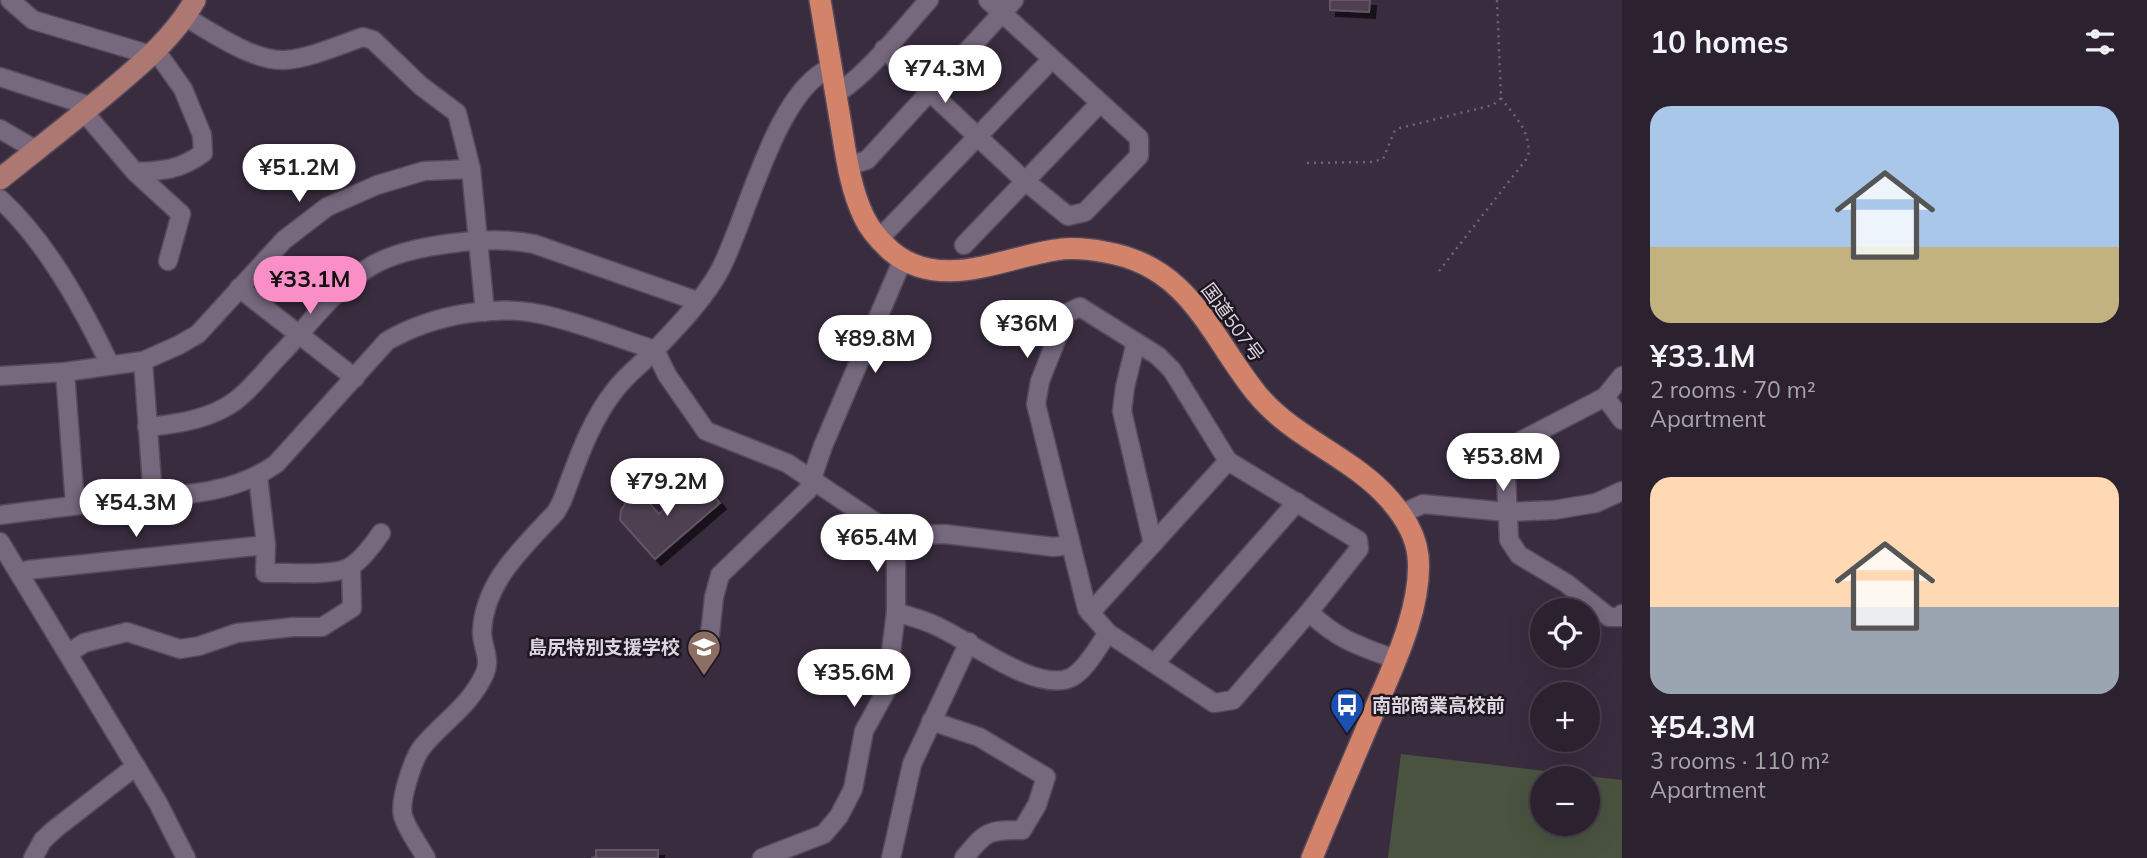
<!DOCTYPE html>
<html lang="en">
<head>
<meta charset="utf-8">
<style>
	body { margin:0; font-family:Mulish,"Noto Sans JP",sans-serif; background:#332937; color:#f1f3f6; height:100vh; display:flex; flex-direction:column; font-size:26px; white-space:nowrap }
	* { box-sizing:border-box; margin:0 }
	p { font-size:23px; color:#a6a3aa }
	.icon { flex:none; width:38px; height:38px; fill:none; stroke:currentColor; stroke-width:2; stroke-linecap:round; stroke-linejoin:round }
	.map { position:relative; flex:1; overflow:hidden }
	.panel { display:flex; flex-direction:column; background:#2b212f; width:525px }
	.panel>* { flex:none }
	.buttons { position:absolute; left:1530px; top:598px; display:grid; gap:14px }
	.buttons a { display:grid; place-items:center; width:70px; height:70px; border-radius:50%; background:#2b212f; box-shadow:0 7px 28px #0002,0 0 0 2px #473e4b; font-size:35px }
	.price { position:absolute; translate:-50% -60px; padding:0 16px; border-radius:24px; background:#fff; color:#222; font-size:23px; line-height:46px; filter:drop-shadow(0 2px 4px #0008) }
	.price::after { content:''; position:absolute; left:50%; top:42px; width:21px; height:16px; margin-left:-10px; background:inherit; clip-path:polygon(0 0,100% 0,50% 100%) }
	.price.active { background:#fa8fc7; color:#111 }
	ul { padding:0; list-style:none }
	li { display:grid; align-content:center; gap:14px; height:371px; padding:0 28px }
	li span { display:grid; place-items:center; height:217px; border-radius:21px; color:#555 }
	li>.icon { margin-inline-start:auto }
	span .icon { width:126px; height:126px; fill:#fffc; stroke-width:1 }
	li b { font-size:30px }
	h2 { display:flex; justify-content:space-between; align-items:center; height:84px; padding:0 28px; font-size:30px }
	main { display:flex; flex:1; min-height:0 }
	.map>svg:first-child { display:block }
	.green { fill:#4a5340; fill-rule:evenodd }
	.building { fill:#503f51; stroke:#655366; stroke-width:2; filter:url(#shadow) }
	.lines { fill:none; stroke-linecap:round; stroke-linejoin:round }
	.minor-casing { stroke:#554a5b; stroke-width:21 }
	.major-casing { stroke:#554a5b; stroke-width:24 }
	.highway-casing { stroke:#554a5b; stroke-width:24 }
	.path { stroke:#706475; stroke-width:2.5; stroke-dasharray:2 5; stroke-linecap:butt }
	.minor { stroke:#76687d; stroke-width:18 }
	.major { stroke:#ae7872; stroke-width:21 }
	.highway { stroke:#d3836a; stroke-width:21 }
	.labels { text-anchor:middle; stroke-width:5; stroke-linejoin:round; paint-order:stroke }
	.street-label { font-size:19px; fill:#ded6e2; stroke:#1d1720 }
	.poi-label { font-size:19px; font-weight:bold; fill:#ded6e2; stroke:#1d1720; text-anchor:end }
</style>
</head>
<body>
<main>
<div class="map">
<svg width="1622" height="858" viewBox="0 0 1622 858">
	<defs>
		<filter id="shadow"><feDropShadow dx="6" dy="6" stdDeviation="0" flood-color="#0009"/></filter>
	</defs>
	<rect width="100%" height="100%" fill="#392c3f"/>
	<!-- green -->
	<path class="green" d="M 1401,754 L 1622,780 L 1622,858 L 1388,858 ZM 1542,779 L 1587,779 L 1587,824 L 1542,824 Z"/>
	<!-- building -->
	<g class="building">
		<path d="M 1330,0 L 1370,0 L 1369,12 L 1330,10 Z"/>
		<path d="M 699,479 L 720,503 L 655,559 L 620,520 L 621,510 L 626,503 L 634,499 L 645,498 L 659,514 Z"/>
		<path d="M 596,850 L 658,850 L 658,858 L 591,858 L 596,857 Z"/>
	</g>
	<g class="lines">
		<!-- minor casing -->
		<g class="minor-casing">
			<g id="minor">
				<path d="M 10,0 L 33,20 L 161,58 L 183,89 L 202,135 L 203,153 C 180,170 163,171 135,172 L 84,112"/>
				<path d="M 185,17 C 212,32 254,62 285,60 C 311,58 339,45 363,37 L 373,40 L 421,86 L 457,113 L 471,169"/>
				<path d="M 884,49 L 1025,181 L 1068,216 L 1085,212 L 1139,156 L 1139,138 L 988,0"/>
				<path d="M 0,77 L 90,106"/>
				<path d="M 835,94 C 865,78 905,26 929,0"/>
				<path d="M 0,129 L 36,150"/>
				<path d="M 848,166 L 867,160 L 1014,0"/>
				<path d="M 135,172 L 181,214 L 168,261"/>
				<path d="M 0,199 C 47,242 83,308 110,365"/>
				<path d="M 879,239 L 1052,59"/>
				<path d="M 964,245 L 1100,103"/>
				<path d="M 239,288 L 355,378"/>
				<path d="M 1080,307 L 1158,356 L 1172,370 L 1228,461 L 1358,540 L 1359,549 L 1309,612 L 1233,700 L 1214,703 L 1108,633 L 1087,609 L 1036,404 L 1040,381 L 1067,313 Z"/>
				<path d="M 1136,342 L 1125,387 L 1122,411 L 1153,544"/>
				<path d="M 143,361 L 153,497"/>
				<path d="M 65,372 L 75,505"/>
				<path d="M 0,376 L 65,372 L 143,361 L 179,345 L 198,334 L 284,240 L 327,207 L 377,185 L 424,171 L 471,169 L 485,312"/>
				<path d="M 1622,376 L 1605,397 L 1511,446 L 1505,456 L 1509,540 L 1519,555 L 1566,583 L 1609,617 L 1621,617 L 1622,614"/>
				<path d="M 1605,397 L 1622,420"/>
				<path d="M 147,427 C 174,424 200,421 224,408 C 244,398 262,374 278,357 C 308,327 336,286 373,265 C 411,244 492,235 534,244 L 697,301"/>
				<path d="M 258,477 L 266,545 L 265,573 C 287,572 335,577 352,566 C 364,557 373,545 381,533"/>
				<path d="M 1401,514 L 1423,504 L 1507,512 L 1554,510 L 1596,503 L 1622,491"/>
				<path d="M 0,515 C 39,510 78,505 117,501 C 172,495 229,497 276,464 L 387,341 C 434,314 500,302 553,317 C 588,326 621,339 655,350 L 667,375 L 706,431 L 787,463 L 896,536 L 945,534 L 1054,547 L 1070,545"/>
				<path d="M 0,542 L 158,803 L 186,858"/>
				<path d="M 21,574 L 28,570 L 266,545"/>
				<path d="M 896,612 C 908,616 921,619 932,624 C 967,638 1034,693 1070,678 C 1085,672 1099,645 1108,633"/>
				<path d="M 1309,612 C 1338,640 1359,646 1395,659"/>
				<path d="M 1090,613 L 1228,461"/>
				<path d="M 710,634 L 714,597 L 720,575 L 808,490 L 823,446 L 903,259"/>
				<path d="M 69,653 L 84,643 L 127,632 L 180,649 L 199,646 L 237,633 L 294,627 L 322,627 L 352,608 L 351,566"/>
				<path d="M 1155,663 L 1297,502"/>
				<path d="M 931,721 L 979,737 L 1046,777 L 1037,805 L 1022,830 C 988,830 986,831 964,858"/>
				<path d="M 33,858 L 43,840 L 55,829 L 136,766"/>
				<path d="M 426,858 C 419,845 407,830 403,816 C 399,801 413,758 423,746 C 445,720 470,706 485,673 C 491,659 482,646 482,632 C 484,581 524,547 556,512 L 562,501 C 577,462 589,423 615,390 C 627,374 643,363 656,349 C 678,326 705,298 720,270 C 747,219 776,89 831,68"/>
				<path d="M 762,858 L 824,834 L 839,816 L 853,789 L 864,731 L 886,691 L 896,612 L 896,536"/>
				<path d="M 891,858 L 912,764 L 969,642"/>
			</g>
		</g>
		<!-- major casing -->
		<g class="major-casing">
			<path id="major" d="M 0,179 C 35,151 71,123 106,94 C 139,66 173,39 195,0"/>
		</g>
		<!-- highway casing -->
		<g class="highway-casing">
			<path id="highway" d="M 820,0 C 827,42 834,83 841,125 C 846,155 850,188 864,217 C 870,230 880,241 891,251 C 940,292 1002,258 1055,250 C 1071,247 1089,249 1105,252 C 1190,266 1210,336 1257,394 C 1294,439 1353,457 1390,500 C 1403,515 1416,535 1418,556 C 1423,608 1391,671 1371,718 C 1351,765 1331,811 1312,858"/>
		</g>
		<!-- path -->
		<g class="path">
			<path d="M 1307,163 L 1372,162 L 1383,159 L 1394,132 L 1400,128 L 1493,105 L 1501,98 L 1497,0"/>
			<path d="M 1439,271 L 1528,157 C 1532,132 1515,117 1501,98"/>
		</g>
		<!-- minor -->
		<use href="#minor" class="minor"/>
		<!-- major -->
		<use href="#major" class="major"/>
		<!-- highway -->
		<use href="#highway" class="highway"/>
	</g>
	<!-- icons -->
	<defs>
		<g id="school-pin" transform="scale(1.75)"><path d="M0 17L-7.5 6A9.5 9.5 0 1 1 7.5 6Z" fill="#8d6e63" stroke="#1d1720"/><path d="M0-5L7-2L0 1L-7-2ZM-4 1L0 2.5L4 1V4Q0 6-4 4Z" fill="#fff"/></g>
		<g id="bus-pin" transform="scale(1.75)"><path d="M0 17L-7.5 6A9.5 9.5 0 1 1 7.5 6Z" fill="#1a4fb4" stroke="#1d1720"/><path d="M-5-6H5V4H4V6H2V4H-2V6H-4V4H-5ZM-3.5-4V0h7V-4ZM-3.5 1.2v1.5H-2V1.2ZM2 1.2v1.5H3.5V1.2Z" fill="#fff"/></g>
	</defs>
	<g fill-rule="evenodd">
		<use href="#school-pin" x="704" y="647"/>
		<use href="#bus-pin" x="1347" y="705"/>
	</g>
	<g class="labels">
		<!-- street labels -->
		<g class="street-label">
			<text transform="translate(1233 322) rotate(54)" y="7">国道507号</text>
		</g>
		<!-- poi labels -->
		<g class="poi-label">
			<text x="680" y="654">島尻特別支援学校</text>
			<text x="1372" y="712" text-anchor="start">南部商業高校前</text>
		</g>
	</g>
</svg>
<div class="buttons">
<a><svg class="icon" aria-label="locate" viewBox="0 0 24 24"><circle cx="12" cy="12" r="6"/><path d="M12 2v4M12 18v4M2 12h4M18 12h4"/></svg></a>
<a>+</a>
<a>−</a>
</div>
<b class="price" style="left:945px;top:105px">¥74.3M</b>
<b class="price" style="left:299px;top:204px">¥51.2M</b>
<b class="price active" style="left:310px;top:316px">¥33.1M</b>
<b class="price" style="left:1027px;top:360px">¥36M</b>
<b class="price" style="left:875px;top:375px">¥89.8M</b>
<b class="price" style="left:1503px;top:493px">¥53.8M</b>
<b class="price" style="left:667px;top:518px">¥79.2M</b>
<b class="price" style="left:136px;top:539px">¥54.3M</b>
<b class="price" style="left:877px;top:574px">¥65.4M</b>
<b class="price" style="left:854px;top:709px">¥35.6M</b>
</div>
<section class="panel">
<h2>10 homes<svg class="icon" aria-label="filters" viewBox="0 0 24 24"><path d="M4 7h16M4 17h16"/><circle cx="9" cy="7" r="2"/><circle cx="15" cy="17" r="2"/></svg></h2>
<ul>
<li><span style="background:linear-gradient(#a9c7e8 65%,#c2b280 0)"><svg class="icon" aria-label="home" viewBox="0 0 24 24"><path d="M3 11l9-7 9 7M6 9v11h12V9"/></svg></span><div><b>¥33.1M</b><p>2 rooms · 70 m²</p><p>Apartment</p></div></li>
<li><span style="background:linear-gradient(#ffd9b3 60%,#9aa5b1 0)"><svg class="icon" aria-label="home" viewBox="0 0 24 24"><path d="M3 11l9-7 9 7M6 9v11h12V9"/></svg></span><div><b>¥54.3M</b><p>3 rooms · 110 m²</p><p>Apartment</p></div></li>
</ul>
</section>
</main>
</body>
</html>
